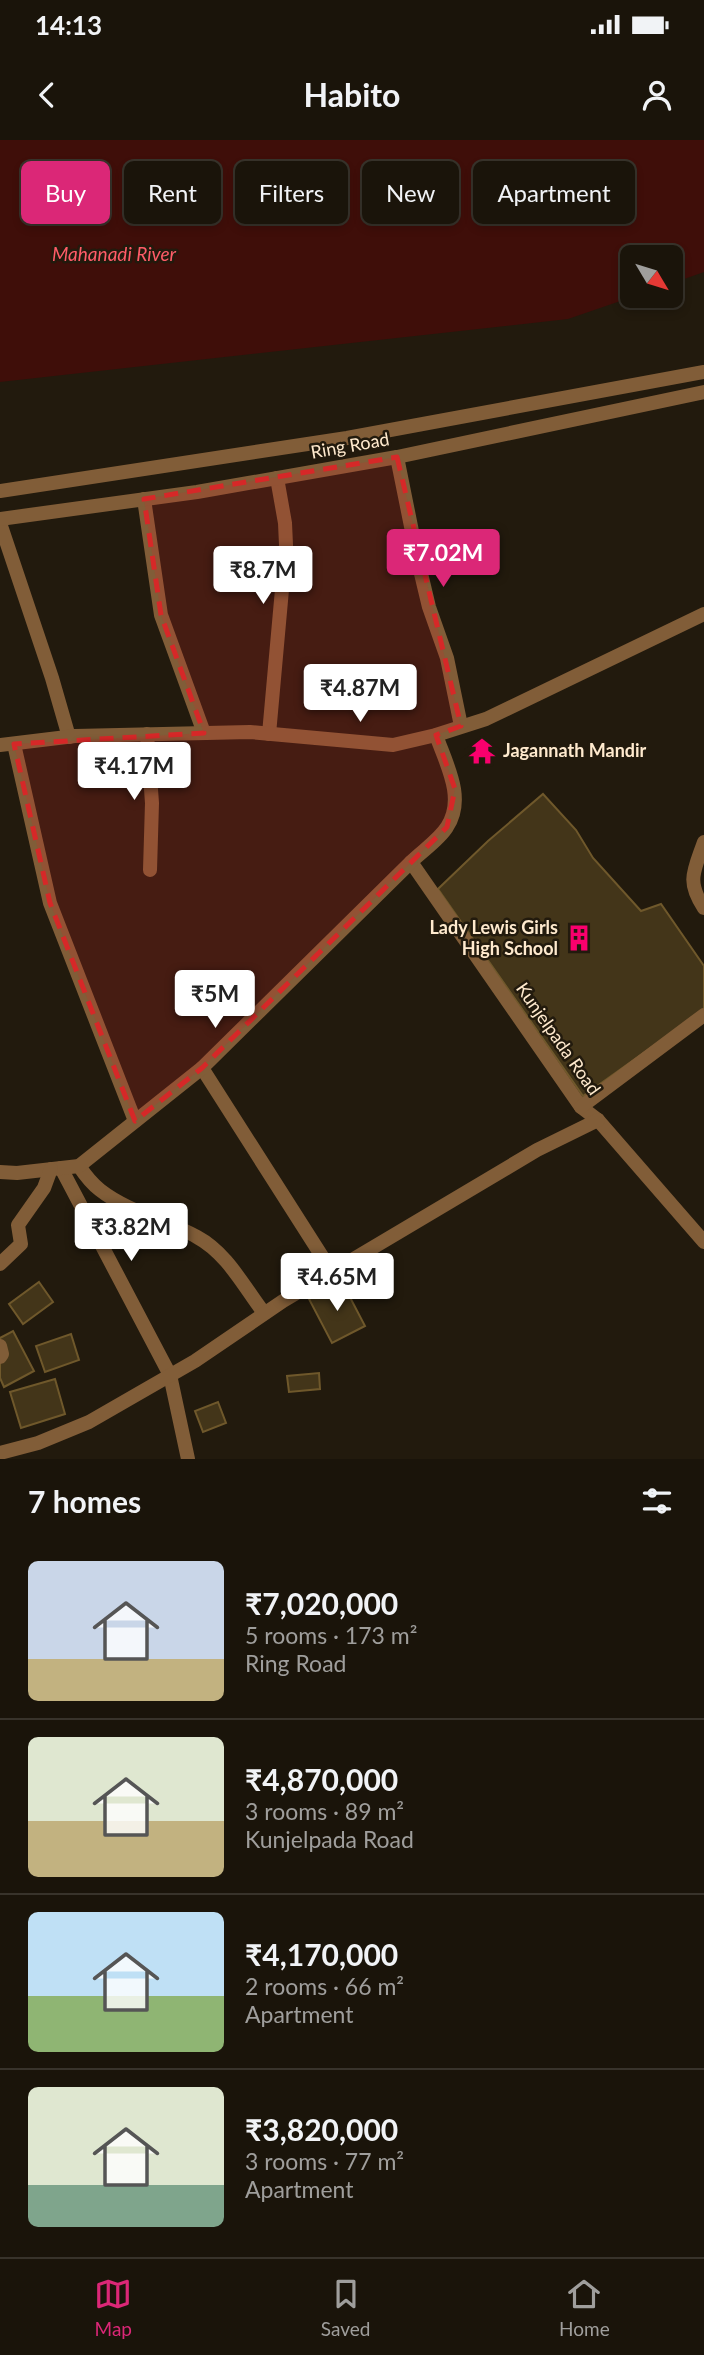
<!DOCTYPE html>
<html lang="en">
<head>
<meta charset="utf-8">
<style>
	body { margin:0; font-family:Lato,sans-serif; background:#272118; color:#f1f3f6; height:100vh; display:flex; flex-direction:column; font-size:26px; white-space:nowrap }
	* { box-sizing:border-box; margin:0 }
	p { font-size:23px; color:#9f9e9c }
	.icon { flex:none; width:38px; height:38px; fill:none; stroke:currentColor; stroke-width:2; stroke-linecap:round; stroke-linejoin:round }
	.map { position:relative; height:1319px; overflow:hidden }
	.side { display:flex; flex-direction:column; background:#1a140a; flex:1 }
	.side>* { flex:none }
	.guide { position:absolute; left:21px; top:21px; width:663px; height:63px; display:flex; gap:14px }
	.needle { width:46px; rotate:128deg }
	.fabs { position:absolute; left:620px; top:105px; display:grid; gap:14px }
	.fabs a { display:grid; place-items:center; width:63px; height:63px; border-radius:10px; background:#1a140a; box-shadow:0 4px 10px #0003,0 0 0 2px #38332b; font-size:35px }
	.price { position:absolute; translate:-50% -60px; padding:0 16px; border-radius:7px; background:#fff; color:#222; font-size:23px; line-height:46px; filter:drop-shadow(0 2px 4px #0008) }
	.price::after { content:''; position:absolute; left:50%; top:42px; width:21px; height:16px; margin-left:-10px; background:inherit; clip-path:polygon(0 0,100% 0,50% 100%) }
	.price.current { background:#db2777; color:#fff }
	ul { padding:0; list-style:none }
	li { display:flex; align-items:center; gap:21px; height:175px; padding:0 28px }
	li+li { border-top:2px solid #38332b }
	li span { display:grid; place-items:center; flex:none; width:196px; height:140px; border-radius:10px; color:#555 }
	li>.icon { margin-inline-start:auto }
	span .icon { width:84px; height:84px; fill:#fffc; stroke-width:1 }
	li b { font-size:30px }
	h2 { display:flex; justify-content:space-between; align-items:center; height:84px; padding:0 28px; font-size:30px }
	.chip { padding:0 24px; border-radius:10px; background:#1a140a; box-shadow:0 4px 10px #0003,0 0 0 2px #38332b; font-size:24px; line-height:63px }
	.chip.current { background:#db2777; color:#fff }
	.status { display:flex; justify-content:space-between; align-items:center; height:49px; padding:0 35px; background:#1a140a; direction:ltr }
	.status svg { height:19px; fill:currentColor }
	header { display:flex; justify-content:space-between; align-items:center; height:91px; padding:0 28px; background:#1a140a; font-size:32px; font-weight:700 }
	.tab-bar { display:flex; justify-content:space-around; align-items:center; height:98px; border-top:2px solid #38332b; background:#1a140a; font-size:19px; color:#9f9e9c }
	.tab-bar a { display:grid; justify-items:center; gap:4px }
	.tab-bar .current { color:#db2777 }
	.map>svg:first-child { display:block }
	.water { fill:#3f0e09 }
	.building { fill:#433519; stroke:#6f582b; stroke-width:2 }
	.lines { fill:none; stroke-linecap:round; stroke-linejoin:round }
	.minor { stroke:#815d38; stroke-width:14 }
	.tertiary { stroke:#815d38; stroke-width:14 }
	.marked { fill:#d62828; fill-opacity:0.2; stroke:#d62828; stroke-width:5; stroke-dasharray:14 9; stroke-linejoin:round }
	.labels { text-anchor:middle; stroke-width:5; stroke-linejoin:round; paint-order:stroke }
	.street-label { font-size:18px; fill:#ffeace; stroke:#221a0d }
	.poi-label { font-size:18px; font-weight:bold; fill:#ffeace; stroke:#221a0d; text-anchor:start }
	.water-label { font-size:19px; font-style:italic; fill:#ff5c68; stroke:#221a0d }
</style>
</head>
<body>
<div class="status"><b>14:13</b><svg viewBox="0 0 49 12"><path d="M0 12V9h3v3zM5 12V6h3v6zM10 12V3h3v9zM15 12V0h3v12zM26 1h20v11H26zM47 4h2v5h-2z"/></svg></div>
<header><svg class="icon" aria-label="back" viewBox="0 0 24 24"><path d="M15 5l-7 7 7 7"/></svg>Habito<svg class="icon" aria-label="person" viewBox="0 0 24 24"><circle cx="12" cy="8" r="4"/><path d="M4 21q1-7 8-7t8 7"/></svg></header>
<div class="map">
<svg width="704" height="1319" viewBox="0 0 704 1319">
	<rect width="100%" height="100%" fill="#221a0d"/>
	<!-- water -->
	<path class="water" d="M 0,0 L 704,0 L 704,132 L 670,144 L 670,117 L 632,117 L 632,156 L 635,156 L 568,179 L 0,242 Z"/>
	<!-- building -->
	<g class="building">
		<path d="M 543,654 L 576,690 L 593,718 L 641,771 L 661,764 L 704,826 L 704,870 L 583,956 L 438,749 L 488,701 Z"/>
		<path d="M 39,1142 L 53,1162 L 23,1184 L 9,1164 Z"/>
		<path d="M 342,1142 L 365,1186 L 332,1203 L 309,1159 Z"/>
		<path d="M 13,1191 L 34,1231 L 4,1247 L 0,1238 L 0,1198 Z"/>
		<path d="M 71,1194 L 79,1220 L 45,1232 L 36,1206 Z"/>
		<path d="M 319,1233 L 320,1249 L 289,1252 L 287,1236 Z"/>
		<path d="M 55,1239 L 65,1274 L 21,1288 L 10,1252 Z"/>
		<path d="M 218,1262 L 226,1283 L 203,1292 L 195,1271 Z"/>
	</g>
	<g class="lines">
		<!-- minor -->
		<g class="minor">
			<path d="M 397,317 L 418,421 L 429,467 L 447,518 L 461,586"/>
			<path d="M 144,359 L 161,475 L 204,593"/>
			<path d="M 0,383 L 52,538 L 69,597"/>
			<path d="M 147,594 L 152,663 L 150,730"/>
			<path d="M 269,594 L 286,405 L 285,383 L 277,338"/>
			<path d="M 436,595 C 446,624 466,658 447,687 C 439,700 422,711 411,722 L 581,967 L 598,980 L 704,1102"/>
			<path d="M 14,604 L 50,763 L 135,981"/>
			<path d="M 0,605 L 75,596 L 250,592 L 393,605 L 436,595 L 486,579 L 704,474"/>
			<path d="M 704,702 C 694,731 686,741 704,768"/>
			<path d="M 202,928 L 332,1132"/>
			<path d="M 581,967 L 704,875"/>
			<path d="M 79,1026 C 85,1035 91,1043 100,1050 C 128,1072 166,1080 197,1097 C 227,1113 244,1147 264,1173"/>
			<path d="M 61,1028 L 170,1235 L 188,1319"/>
			<path d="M 0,1032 L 17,1033 L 79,1026 L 202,928 L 411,722"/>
			<path d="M 0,1124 L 21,1104 L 18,1085 L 44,1048 L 51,1029"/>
			<path d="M 0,1206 L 2,1214 L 0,1217"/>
			<path d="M 0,1313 L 38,1303 L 89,1282 L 195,1221 L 283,1161 L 537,1010 L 598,980"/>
		</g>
		<!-- tertiary -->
		<g class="tertiary">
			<path d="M 0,351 L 347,298 L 704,232"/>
			<path d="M 0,379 L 197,352 L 397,317 L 704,252"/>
		</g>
	</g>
	<!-- marked area -->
	<path class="marked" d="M 397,317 L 461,586 L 436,595 L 455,649 L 447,687 L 202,928 L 135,981 L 50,763 L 14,604 L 204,593 L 161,475 L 144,359 Z"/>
	<!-- icons -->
	<defs>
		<g id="temple-bare" transform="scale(2.1)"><path d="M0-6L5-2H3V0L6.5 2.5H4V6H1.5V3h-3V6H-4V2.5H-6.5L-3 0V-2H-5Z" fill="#f9006d" stroke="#221a0d" stroke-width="2.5" paint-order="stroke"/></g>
		<g id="building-bare" transform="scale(2.1)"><path d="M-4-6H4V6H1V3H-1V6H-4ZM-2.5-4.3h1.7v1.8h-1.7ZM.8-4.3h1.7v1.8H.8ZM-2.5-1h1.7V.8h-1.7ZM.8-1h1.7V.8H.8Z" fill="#f9006d" stroke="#221a0d" stroke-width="2.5" paint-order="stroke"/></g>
	</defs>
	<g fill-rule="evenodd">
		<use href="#temple-bare" x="482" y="611"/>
		<use href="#building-bare" x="579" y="798"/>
	</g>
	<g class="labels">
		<!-- street labels -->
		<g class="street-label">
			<text transform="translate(350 306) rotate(-10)" y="6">Ring Road</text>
			<text transform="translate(558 899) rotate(55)" y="6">Kunjelpada Road</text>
		</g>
		<!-- poi labels -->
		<g class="poi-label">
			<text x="503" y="617">Jagannath Mandir</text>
			<text x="558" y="794" text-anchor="end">Lady Lewis Girls<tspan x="558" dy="21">High School</tspan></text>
		</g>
		<!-- water labels -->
		<g class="water-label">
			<text x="114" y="121">Mahanadi River</text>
		</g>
	</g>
</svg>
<div class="fabs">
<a><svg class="needle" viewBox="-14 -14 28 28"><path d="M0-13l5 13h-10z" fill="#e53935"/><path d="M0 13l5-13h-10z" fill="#9f9e9c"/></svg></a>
</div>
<b class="price current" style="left:443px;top:449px">₹7.02M</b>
<b class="price" style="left:263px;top:466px">₹8.7M</b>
<b class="price" style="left:360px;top:584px">₹4.87M</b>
<b class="price" style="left:134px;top:662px">₹4.17M</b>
<b class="price" style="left:215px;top:890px">₹5M</b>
<b class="price" style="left:131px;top:1123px">₹3.82M</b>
<b class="price" style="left:337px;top:1173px">₹4.65M</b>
<div class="guide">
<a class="chip current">Buy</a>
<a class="chip">Rent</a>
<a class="chip">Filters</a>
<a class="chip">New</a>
<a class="chip">Apartment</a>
</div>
</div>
<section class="side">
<h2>7 homes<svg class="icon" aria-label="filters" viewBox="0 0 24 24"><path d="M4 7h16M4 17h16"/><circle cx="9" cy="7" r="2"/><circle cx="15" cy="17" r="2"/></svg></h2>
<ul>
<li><span style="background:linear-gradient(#c9d6e8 70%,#c2b280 0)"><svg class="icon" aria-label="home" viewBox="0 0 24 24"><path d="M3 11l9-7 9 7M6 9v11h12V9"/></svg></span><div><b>₹7,020,000</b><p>5 rooms · 173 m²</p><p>Ring Road</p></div></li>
<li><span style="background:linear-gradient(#dfe7d0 60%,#c2b280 0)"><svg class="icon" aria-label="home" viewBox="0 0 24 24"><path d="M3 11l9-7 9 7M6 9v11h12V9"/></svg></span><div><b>₹4,870,000</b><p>3 rooms · 89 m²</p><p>Kunjelpada Road</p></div></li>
<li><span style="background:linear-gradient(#bfe0f5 60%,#8fb573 0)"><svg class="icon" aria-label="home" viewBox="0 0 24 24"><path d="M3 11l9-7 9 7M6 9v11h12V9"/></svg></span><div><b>₹4,170,000</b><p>2 rooms · 66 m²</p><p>Apartment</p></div></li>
<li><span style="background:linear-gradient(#dfe7d0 70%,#7fa58c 0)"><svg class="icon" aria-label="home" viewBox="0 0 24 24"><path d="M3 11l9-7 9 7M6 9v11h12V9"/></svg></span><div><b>₹3,820,000</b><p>3 rooms · 77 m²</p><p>Apartment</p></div></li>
</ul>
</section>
<nav class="tab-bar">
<a class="current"><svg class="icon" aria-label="map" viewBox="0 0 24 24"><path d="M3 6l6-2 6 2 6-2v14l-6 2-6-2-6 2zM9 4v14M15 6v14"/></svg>Map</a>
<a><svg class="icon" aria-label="saved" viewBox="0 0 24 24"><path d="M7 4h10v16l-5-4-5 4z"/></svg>Saved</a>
<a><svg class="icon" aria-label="home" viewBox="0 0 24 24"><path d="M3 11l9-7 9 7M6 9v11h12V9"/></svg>Home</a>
</nav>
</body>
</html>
